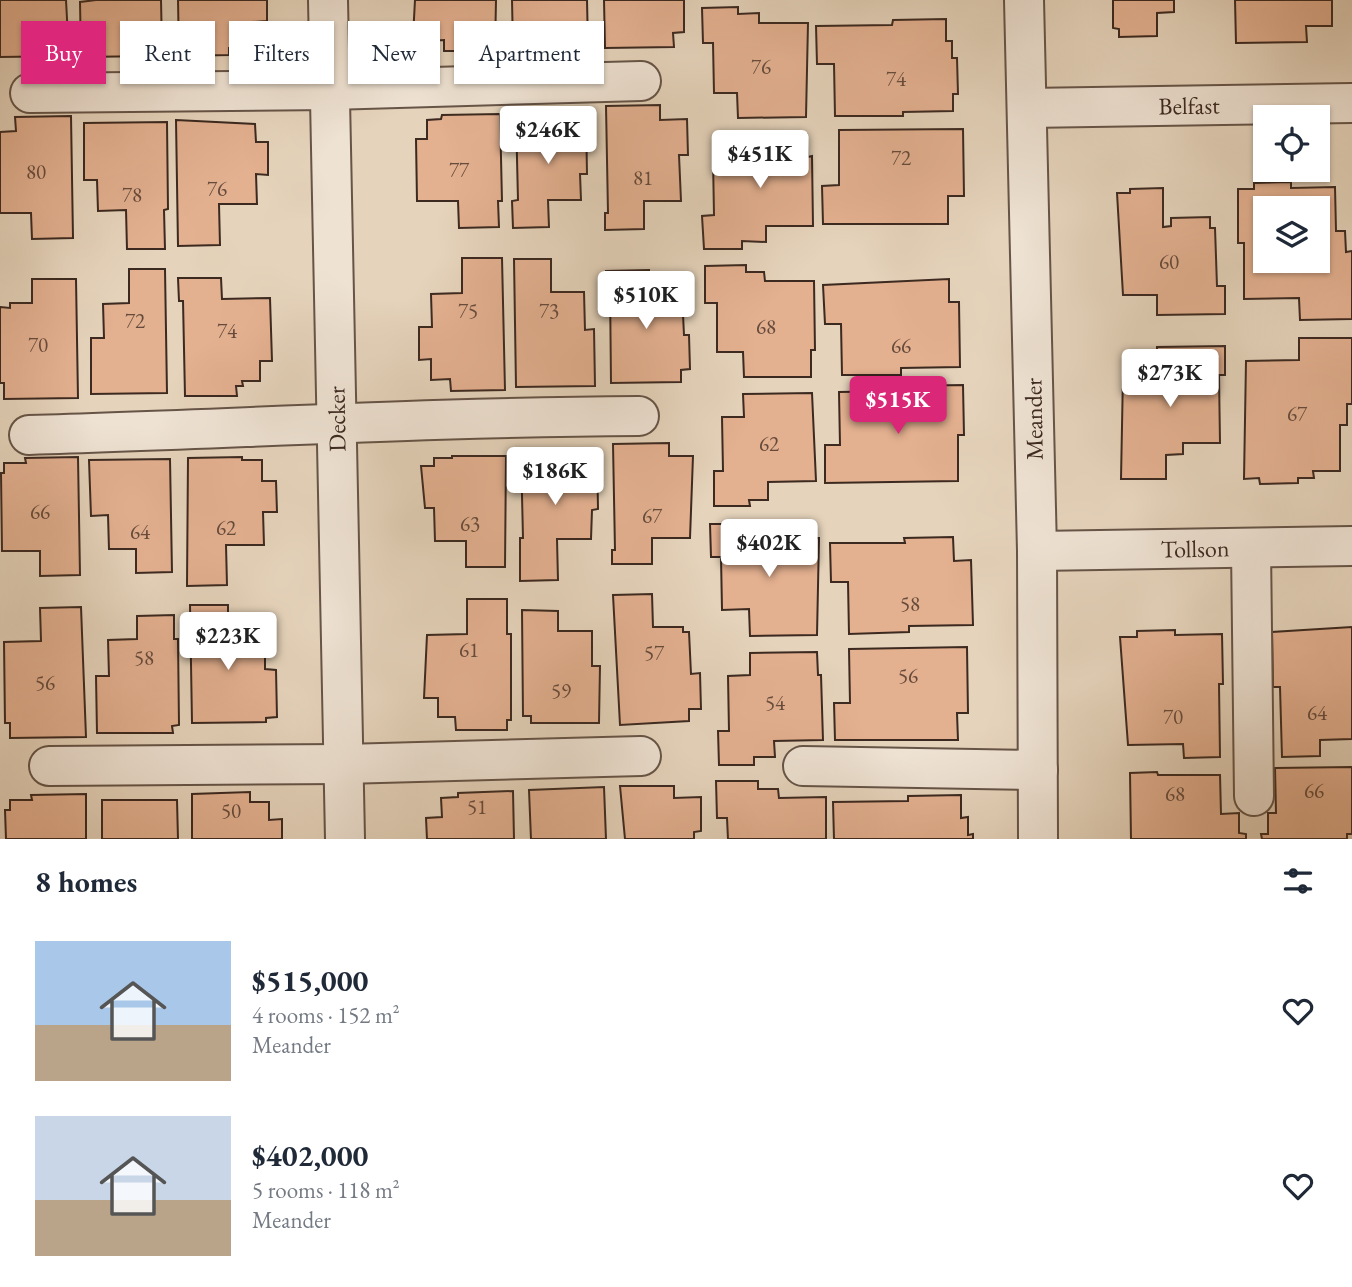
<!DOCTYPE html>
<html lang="en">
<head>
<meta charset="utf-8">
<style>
	body { margin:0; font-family:"EB Garamond",serif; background:#f2f2f3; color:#1f2937; height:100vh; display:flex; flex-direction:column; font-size:26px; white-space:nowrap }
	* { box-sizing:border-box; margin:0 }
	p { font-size:23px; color:#747a83 }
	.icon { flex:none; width:38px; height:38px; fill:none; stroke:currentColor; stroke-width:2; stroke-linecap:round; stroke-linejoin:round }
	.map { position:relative; height:839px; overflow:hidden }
	.side { display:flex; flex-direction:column; background:#fff; flex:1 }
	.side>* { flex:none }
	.banner { position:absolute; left:21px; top:21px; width:700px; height:63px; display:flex; gap:14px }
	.tools { position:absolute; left:1253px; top:105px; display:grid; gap:14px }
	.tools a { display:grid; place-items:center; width:77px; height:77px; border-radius:0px; background:#fff; box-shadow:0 2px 5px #0004; font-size:35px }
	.price { position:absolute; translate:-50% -60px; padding:0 16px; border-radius:7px; background:#fff; color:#222; font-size:23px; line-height:46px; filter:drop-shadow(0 2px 4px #0008) }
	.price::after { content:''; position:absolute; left:50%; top:42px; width:21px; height:16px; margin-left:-10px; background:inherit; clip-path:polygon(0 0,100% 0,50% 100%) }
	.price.current { background:#db2777; color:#fff }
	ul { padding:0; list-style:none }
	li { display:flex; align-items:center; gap:21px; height:175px; padding:0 35px }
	li span { display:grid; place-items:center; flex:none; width:196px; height:140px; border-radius:0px; color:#555 }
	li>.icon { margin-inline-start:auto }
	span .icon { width:84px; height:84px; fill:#fffc; stroke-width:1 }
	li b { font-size:30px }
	h2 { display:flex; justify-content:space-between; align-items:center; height:84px; padding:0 35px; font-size:30px }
	.pill { padding:0 24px; border-radius:0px; background:#fff; box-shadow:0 2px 5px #0004; font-size:24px; line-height:63px }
	.pill.current { background:#db2777; color:#fff }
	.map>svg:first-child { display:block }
	.building { fill:#e3b090; stroke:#3c2920; stroke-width:2; fill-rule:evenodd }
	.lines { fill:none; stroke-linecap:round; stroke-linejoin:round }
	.minor-casing { stroke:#665447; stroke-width:42 }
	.minor { stroke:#eee2d3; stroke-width:38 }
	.labels { text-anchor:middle; stroke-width:5; stroke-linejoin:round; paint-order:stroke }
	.number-label { font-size:21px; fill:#664b3c }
	.street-label { font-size:24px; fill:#3c2920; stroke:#eee2d3 }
</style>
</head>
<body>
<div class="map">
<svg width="1352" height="839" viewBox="0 0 1352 839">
	<rect width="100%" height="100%" fill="#e5d3bb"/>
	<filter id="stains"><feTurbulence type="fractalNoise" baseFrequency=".00286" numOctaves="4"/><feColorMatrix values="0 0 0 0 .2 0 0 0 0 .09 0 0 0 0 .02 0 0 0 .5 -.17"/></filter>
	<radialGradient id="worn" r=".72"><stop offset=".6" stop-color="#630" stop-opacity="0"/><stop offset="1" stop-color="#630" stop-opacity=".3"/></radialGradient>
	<!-- building -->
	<g class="building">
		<path d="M 0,0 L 66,0 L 69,56 L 0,57 Z"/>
		<path d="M 96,0 L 161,0 L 162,48 L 154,48 L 154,56 L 81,57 L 80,2 Z"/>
		<path d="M 178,0 L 267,0 L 267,21 L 253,22 L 253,42 L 233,43 L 233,48 L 229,48 L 229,55 L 179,56 Z"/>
		<path d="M 415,0 L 496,0 L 495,51 L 444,51 L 444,40 L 427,41 L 426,36 L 413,37 Z"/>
		<path d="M 512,0 L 587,0 L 588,46 L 513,48 Z"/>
		<path d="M 604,0 L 684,0 L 684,32 L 673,33 L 674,47 L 605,48 Z"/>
		<path d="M 1113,0 L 1174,0 L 1174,12 L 1157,13 L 1157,36 L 1119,37 L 1119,29 L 1113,28 Z"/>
		<path d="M 1235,0 L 1332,0 L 1332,26 L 1306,26 L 1307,42 L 1236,43 Z"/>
		<path d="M 738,7 L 738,14 L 759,13 L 759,23 L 808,23 L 806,117 L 738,118 L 737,93 L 714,93 L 713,43 L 703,43 L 702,8 Z"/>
		<path d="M 946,19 L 946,41 L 952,41 L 952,58 L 957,58 L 958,94 L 953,94 L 953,111 L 903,112 L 903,116 L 835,116 L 834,64 L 817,64 L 816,26 L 892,25 L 893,20 Z"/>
		<path d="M 660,105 L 660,120 L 687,119 L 688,155 L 679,155 L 681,201 L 644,201 L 644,229 L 605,230 L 605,213 L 608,213 L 606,106 Z"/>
		<path d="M 500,114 L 502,201 L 498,201 L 499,227 L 459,228 L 458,201 L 417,201 L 416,139 L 427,139 L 427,120 L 441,119 L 442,115 Z"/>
		<path d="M 71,116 L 73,238 L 32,239 L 31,213 L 0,213 L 0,132 L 16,131 L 15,117 Z"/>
		<path d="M 586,116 L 587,174 L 580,174 L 581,200 L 548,200 L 549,227 L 513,228 L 512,201 L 518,200 L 516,117 Z"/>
		<path d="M 176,120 L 255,124 L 256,142 L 268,142 L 268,175 L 256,174 L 257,204 L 219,204 L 220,245 L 178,246 Z"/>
		<path d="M 167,122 L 168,209 L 164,210 L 165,249 L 127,249 L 126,210 L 98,211 L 97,180 L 84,180 L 84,123 Z"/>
		<path d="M 963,129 L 964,196 L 948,196 L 948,224 L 823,224 L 822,186 L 839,185 L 839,130 Z"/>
		<path d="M 739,134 L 807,134 L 808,157 L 812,156 L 813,226 L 766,226 L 766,242 L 742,241 L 742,249 L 704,249 L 702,216 L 714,215 L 713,159 L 739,158 Z"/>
		<path d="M 1291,182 L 1291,188 L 1335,187 L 1336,231 L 1345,231 L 1346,252 L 1352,251 L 1352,319 L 1300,320 L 1299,298 L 1244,299 L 1244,243 L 1238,243 L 1238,189 L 1254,189 L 1254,183 ZM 1265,208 L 1318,208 L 1318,261 L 1265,261 Z"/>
		<path d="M 1163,188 L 1163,227 L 1171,226 L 1171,218 L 1210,217 L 1210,228 L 1215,228 L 1217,286 L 1225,286 L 1225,314 L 1157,315 L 1157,295 L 1123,295 L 1117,193 L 1130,193 L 1130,189 Z"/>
		<path d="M 462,258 L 502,258 L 505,390 L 451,391 L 450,379 L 431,380 L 431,359 L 419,360 L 419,327 L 432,327 L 431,294 L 462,293 Z"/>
		<path d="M 514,259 L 551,259 L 551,292 L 584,292 L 585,330 L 594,329 L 595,386 L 516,387 Z"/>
		<path d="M 746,265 L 746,272 L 764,272 L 765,281 L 814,281 L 815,350 L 811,350 L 811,377 L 744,377 L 743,352 L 717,352 L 717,303 L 705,303 L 705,266 Z"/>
		<path d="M 129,269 L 165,269 L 167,393 L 91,394 L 91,338 L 104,338 L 103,304 L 129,303 Z"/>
		<path d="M 649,270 L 649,291 L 671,290 L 671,294 L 682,294 L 684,335 L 689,335 L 690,369 L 681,370 L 681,382 L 611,383 L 610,285 L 606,285 L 606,271 Z"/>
		<path d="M 178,278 L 221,278 L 222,299 L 270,298 L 272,361 L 260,361 L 260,381 L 242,381 L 243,386 L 236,386 L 237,396 L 185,396 L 183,301 L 179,301 Z"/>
		<path d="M 32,279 L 76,279 L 78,398 L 4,399 L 4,383 L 0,383 L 0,307 L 10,308 L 10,303 L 32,303 Z"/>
		<path d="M 949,279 L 949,302 L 959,302 L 960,367 L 901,368 L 901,375 L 842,375 L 841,324 L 825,324 L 823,285 Z"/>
		<path d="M 1299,338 L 1352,338 L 1352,404 L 1347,404 L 1347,425 L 1340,425 L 1340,471 L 1313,471 L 1314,478 L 1298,478 L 1298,483 L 1260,484 L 1259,478 L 1244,479 L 1246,361 L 1299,360 Z"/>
		<path d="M 1225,346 L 1225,375 L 1219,375 L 1220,443 L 1183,443 L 1183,454 L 1166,455 L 1166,479 L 1121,479 L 1123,374 L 1157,374 L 1157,347 Z"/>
		<path d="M 963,385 L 964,435 L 958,435 L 958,481 L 825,483 L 825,445 L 840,445 L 839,392 L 902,391 L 901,386 Z"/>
		<path d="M 812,393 L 816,481 L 768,482 L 768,500 L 749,500 L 750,506 L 714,506 L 714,471 L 723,471 L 722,417 L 744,417 L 743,394 Z"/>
		<path d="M 669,443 L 669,456 L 693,456 L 690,538 L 652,538 L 652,564 L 612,564 L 612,550 L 615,550 L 613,444 Z"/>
		<path d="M 597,451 L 598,509 L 592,510 L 591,539 L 557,539 L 558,580 L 520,581 L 520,538 L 523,538 L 521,453 Z"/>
		<path d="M 452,456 L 506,456 L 505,567 L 466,567 L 466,541 L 435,541 L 434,508 L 425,508 L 421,466 L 434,466 L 434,458 L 452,458 Z"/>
		<path d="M 78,457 L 80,575 L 40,576 L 40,551 L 2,551 L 1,473 L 4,473 L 4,463 L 26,463 L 25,458 Z"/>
		<path d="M 242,457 L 242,460 L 262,460 L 262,481 L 276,481 L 277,512 L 263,512 L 264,545 L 226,545 L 227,585 L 187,586 L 188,458 Z"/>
		<path d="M 170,459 L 172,572 L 136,573 L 136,549 L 109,549 L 108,515 L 91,516 L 89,460 Z"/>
		<path d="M 710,524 L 748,524 L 748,529 L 770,529 L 770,539 L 819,538 L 817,635 L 750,636 L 749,609 L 722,610 L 721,557 L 711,557 Z"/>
		<path d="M 953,537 L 954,561 L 971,560 L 973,625 L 909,626 L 909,632 L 849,634 L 848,582 L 831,582 L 830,543 L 905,543 L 904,538 Z"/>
		<path d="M 652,594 L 653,627 L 683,627 L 683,632 L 689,632 L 691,674 L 700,673 L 701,709 L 689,709 L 689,721 L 620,725 L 613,595 Z"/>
		<path d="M 467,599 L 507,599 L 507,634 L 511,634 L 511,720 L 507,720 L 507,730 L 456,730 L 455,717 L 438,717 L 438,698 L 424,698 L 427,635 L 467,634 Z"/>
		<path d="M 190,605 L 228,605 L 228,638 L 265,638 L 265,669 L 276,670 L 277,717 L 266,718 L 266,722 L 192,723 Z"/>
		<path d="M 81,607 L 86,737 L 10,738 L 10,723 L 5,723 L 4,642 L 41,641 L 40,608 Z"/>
		<path d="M 522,610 L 558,611 L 558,631 L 592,631 L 592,666 L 600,666 L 599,723 L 531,723 L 531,716 L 523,716 Z"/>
		<path d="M 174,615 L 174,639 L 178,639 L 179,725 L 172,726 L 173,733 L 97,733 L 96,676 L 109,676 L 108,640 L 137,639 L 137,616 Z"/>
		<path d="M 1352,627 L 1352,739 L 1320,740 L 1320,756 L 1282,757 L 1280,687 L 1273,687 L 1272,632 Z"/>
		<path d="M 1175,630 L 1175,635 L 1222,634 L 1223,684 L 1219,684 L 1220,757 L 1184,758 L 1183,744 L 1128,745 L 1120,637 L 1137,637 L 1137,631 Z"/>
		<path d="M 967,647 L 968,713 L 957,713 L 958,740 L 835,740 L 834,703 L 850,703 L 849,649 Z"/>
		<path d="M 817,652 L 818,675 L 821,675 L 823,740 L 774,741 L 775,757 L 754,757 L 754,765 L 719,765 L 718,731 L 729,731 L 728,676 L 750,675 L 750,653 Z"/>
		<path d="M 1352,767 L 1352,834 L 1347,834 L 1347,839 L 1262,839 L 1261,834 L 1268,834 L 1268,813 L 1276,813 L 1275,768 Z"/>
		<path d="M 1157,772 L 1158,775 L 1220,775 L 1221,814 L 1239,813 L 1239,833 L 1246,834 L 1246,839 L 1131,839 L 1130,773 Z"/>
		<path d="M 716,781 L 758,781 L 758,789 L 778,789 L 779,798 L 826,797 L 826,839 L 728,839 L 727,818 L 717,818 Z"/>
		<path d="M 620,786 L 674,786 L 674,798 L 701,797 L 701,831 L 694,832 L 694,839 L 625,839 Z"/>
		<path d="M 604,787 L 606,839 L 531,839 L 529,790 Z"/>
		<path d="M 513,791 L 514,839 L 427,839 L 426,818 L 442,817 L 441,798 L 458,797 L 458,793 Z"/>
		<path d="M 250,792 L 250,802 L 269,802 L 269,820 L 282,819 L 282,839 L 192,839 L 192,794 Z"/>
		<path d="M 86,794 L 86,839 L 6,839 L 5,810 L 10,810 L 10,800 L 32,800 L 31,795 Z"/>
		<path d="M 961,795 L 961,818 L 968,817 L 968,835 L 973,834 L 973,839 L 834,839 L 833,802 L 908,801 L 908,796 Z"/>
		<path d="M 102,800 L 177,800 L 178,839 L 102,839 Z"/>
	</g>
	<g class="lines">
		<!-- minor casing -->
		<g class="minor-casing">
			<g id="minor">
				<path d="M 328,0 L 345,839"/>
				<path d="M 1024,0 L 1037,551 L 1038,839"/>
				<path d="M 30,93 L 330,90 L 641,81"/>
				<path d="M 1027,108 L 1352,103"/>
				<path d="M 29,435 C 233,429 436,417 639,416"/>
				<path d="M 1251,548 L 1254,796"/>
				<path d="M 1037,551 L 1352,546"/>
				<path d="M 49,766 L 344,764 L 641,756"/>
				<path d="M 803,766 L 1038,770"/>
			</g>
		</g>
		<!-- minor -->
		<use href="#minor" class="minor"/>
	</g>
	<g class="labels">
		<!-- number labels -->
		<g class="number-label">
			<text x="761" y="74">76</text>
			<text x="896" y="86">74</text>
			<text x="901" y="165">72</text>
			<text x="459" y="177">77</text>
			<text x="36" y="179">80</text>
			<text x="643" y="185">81</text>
			<text x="217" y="196">76</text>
			<text x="132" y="202">78</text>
			<text x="1169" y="269">60</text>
			<text x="468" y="318">75</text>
			<text x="549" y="318">73</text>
			<text x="135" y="328">72</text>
			<text x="766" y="334">68</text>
			<text x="227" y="338">74</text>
			<text x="38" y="352">70</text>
			<text x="901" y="353">66</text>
			<text x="1297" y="421">67</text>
			<text x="769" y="451">62</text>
			<text x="40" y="519">66</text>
			<text x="652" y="523">67</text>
			<text x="470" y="531">63</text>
			<text x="226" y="535">62</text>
			<text x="140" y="539">64</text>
			<text x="910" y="611">58</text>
			<text x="469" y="657">61</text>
			<text x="654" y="660">57</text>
			<text x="144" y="665">58</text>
			<text x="908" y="683">56</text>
			<text x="45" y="690">56</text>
			<text x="561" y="698">59</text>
			<text x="775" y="710">54</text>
			<text x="1317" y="720">64</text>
			<text x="1173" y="724">70</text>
			<text x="1314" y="798">66</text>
			<text x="1175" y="801">68</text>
			<text x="477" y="814">51</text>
			<text x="231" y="818">50</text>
		</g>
		<!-- street labels -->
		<g class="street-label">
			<text transform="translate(1189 106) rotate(-1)" y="8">Belfast</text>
			<text transform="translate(337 419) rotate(-91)" y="8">Decker</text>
			<text transform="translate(1034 419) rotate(-91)" y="8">Meander</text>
			<text transform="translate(1195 549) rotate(-1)" y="8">Tollson</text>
		</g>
	</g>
	<rect width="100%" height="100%" filter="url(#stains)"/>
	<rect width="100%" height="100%" fill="url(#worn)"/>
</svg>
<div class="tools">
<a><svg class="icon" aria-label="locate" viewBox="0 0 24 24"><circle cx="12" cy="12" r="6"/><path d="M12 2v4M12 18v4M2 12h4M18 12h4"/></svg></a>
<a><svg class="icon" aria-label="layers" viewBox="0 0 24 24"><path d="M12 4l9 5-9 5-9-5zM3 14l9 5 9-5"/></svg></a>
</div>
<b class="price" style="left:548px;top:166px">$246K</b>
<b class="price" style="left:760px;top:190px">$451K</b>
<b class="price" style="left:646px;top:331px">$510K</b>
<b class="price" style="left:1170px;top:409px">$273K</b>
<b class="price current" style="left:898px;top:436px">$515K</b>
<b class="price" style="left:555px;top:507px">$186K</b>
<b class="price" style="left:769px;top:579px">$402K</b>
<b class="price" style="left:228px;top:672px">$223K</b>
<div class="banner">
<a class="pill current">Buy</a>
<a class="pill">Rent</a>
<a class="pill">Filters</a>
<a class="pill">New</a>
<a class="pill">Apartment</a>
</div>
</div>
<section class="side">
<h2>8 homes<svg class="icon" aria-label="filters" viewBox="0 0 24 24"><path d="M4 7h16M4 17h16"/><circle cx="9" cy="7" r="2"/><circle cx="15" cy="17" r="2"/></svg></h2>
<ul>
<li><span style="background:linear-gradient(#a9c7e8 60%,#b9a48a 0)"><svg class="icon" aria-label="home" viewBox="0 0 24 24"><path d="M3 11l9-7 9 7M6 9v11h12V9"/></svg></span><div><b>$515,000</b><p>4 rooms · 152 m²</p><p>Meander</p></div><svg class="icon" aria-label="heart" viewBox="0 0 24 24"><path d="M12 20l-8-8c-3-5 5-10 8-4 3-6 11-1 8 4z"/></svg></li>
<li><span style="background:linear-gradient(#c9d6e8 60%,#b9a48a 0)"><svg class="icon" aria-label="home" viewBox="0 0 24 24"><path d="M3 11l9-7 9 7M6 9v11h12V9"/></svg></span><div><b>$402,000</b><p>5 rooms · 118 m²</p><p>Meander</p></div><svg class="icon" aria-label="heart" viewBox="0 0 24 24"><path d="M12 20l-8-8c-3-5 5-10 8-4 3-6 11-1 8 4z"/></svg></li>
</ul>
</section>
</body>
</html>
